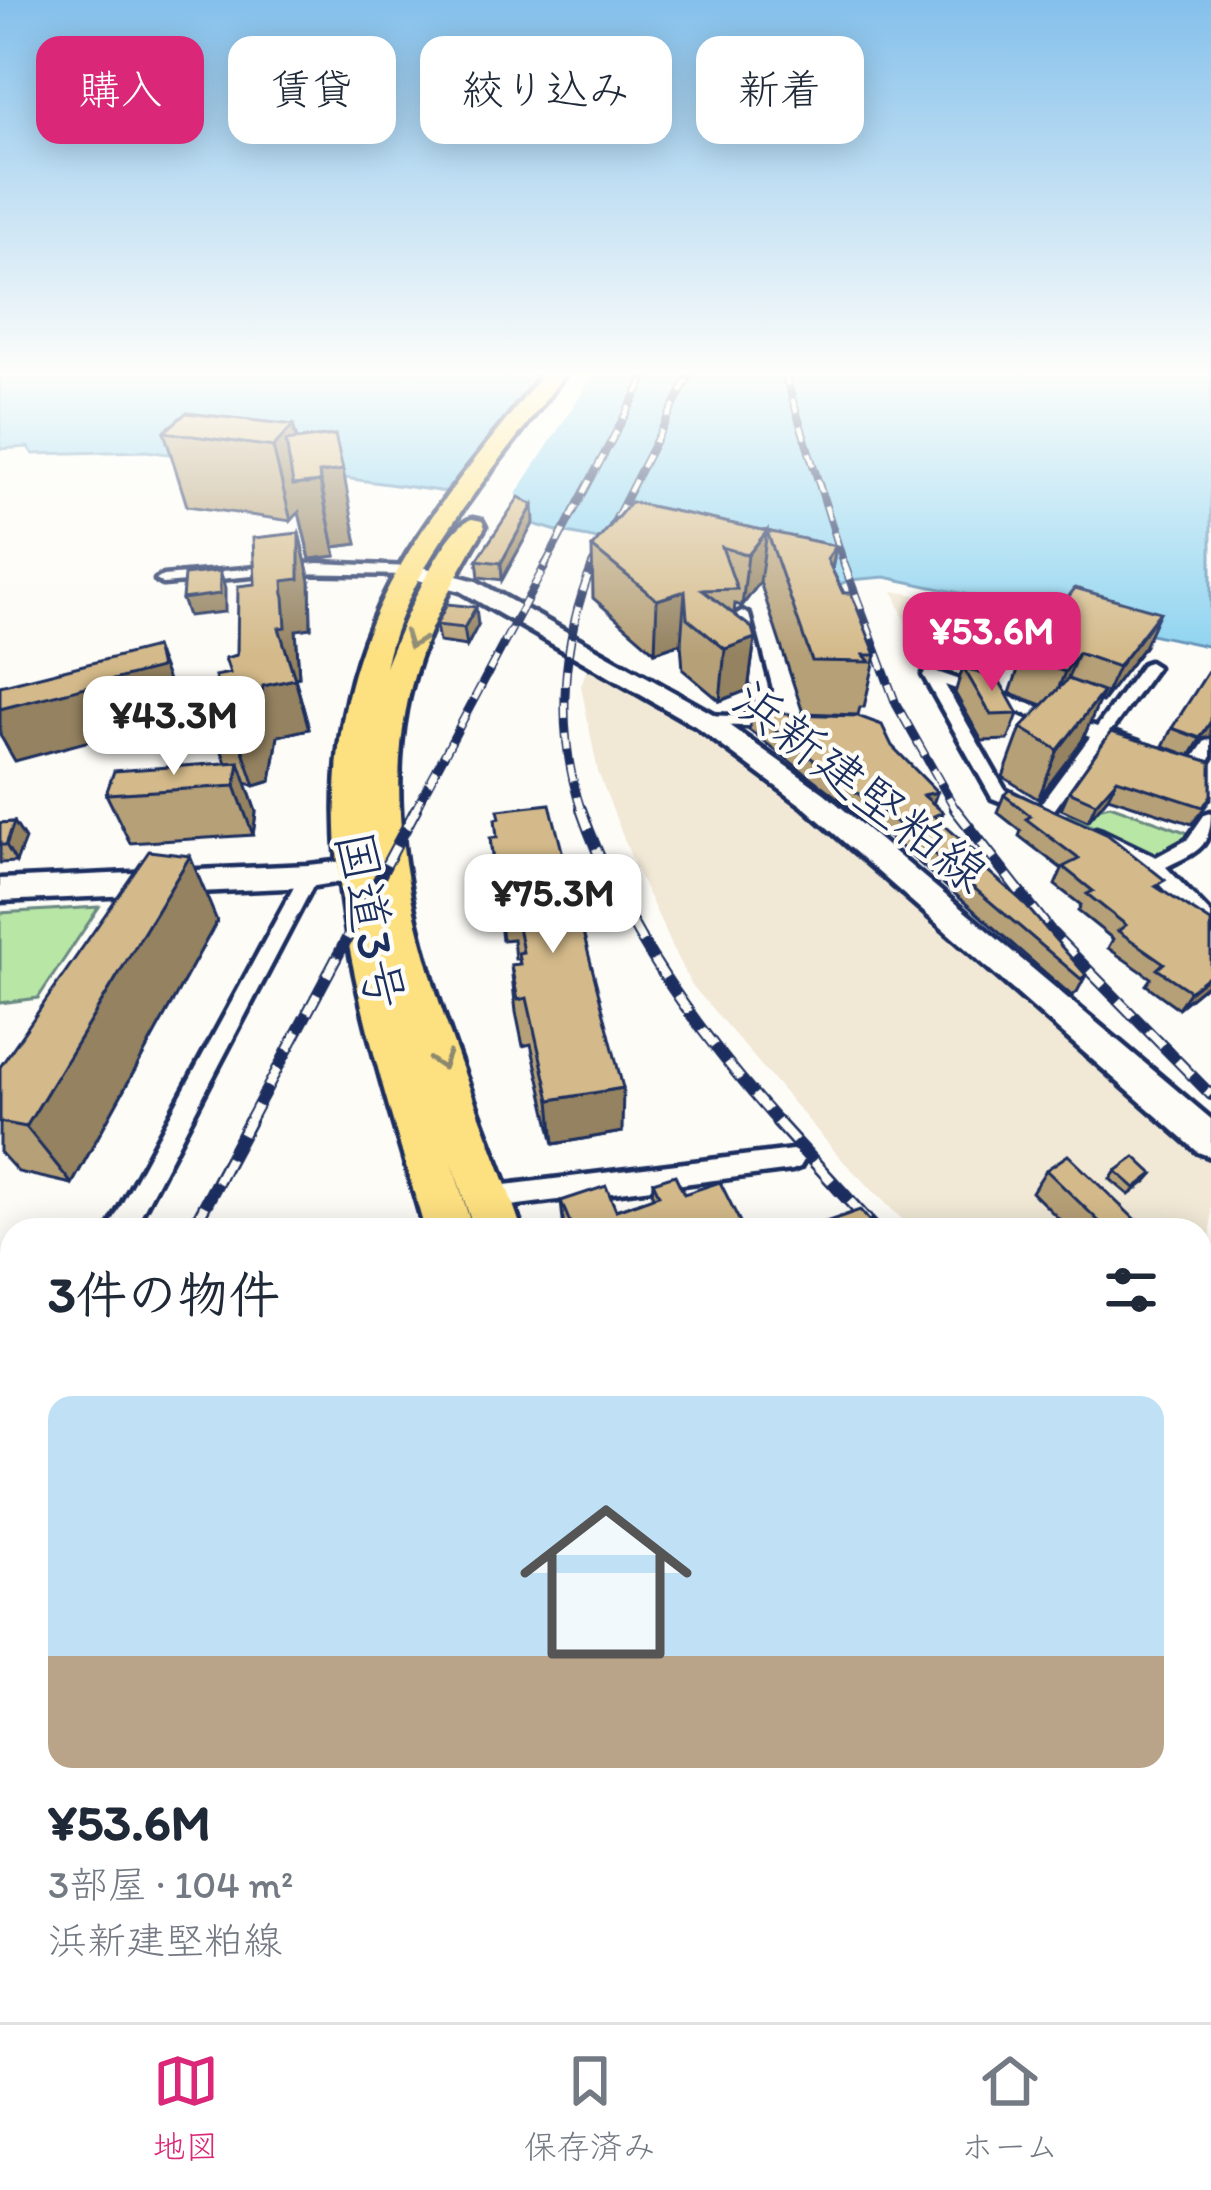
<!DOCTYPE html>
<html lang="ja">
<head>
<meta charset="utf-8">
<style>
	body { margin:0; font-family:Itim,"Klee One",sans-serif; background:#f2f2f3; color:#1f2937; height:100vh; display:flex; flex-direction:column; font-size:45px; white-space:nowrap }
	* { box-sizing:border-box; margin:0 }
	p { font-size:39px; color:#747a83 }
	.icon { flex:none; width:66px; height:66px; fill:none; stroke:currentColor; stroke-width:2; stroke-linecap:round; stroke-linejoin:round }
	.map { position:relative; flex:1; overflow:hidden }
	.sheet { position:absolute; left:0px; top:1218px; width:1212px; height:804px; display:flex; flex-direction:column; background:#fff; border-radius:36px 36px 0 0; box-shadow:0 6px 30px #0003 }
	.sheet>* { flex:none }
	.hud { position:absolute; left:36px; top:36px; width:1140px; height:108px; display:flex; gap:24px }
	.price { position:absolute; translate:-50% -102px; padding:0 27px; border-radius:24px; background:#fff; color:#222; font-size:39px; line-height:78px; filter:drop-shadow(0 3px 6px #0008) }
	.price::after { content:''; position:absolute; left:50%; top:72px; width:36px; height:27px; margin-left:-18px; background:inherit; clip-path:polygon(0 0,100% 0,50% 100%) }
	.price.current { background:#db2777; color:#fff }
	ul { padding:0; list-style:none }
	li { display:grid; align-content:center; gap:24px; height:636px; padding:0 48px }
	li span { display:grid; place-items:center; height:372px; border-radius:24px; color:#555 }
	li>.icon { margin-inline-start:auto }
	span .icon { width:216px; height:216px; fill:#fffc; stroke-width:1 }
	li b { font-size:51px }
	h2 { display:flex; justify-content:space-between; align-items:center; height:144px; padding:0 48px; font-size:51px }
	.pill { padding:0 42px; border-radius:24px; background:#fff; box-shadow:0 6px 30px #0003; font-size:42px; line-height:108px }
	.pill.current { background:#db2777; color:#fff }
	.tabs { display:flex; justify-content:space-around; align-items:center; height:168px; border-top:3px solid #e0e1e3; background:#fff; font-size:33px; color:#747a83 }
	.tabs a { display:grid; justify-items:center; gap:6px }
	.tabs .current { color:#db2777 }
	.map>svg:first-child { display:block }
	.built { fill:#f1e8d6 }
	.green { fill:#b8e6a5; stroke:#6a8a82; stroke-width:3 }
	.water { fill:#8ed3f0; stroke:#6091b6; stroke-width:3 }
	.pier { fill:#fdfcf7 }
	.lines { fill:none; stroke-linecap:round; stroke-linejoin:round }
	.street-casing { stroke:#1b2f5e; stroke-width:9 }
	.secondary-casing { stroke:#1b2f5e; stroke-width:9 }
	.highway-casing { stroke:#1b2f5e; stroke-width:9 }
	.street { fill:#fdfcf7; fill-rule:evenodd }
	.secondary { fill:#fdfcf7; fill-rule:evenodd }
	.highway { fill:#fde080; fill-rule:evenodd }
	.rail-far4-casing { stroke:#1b2f5e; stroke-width:8 }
	.rail-far3-casing { stroke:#1b2f5e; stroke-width:9 }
	.rail-far2-casing { stroke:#1b2f5e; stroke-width:12 }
	.rail-far1-casing { stroke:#1b2f5e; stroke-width:14 }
	.rail-casing { stroke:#1b2f5e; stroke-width:16 }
	.rail-far4 { stroke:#fdfcf7; stroke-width:4.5; stroke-dasharray:14; stroke-linecap:butt }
	.rail-far3 { stroke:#fdfcf7; stroke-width:6; stroke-dasharray:16; stroke-linecap:butt }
	.rail-far2 { stroke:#fdfcf7; stroke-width:8; stroke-dasharray:21; stroke-linecap:butt }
	.rail-far1 { stroke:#fdfcf7; stroke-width:9; stroke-dasharray:27; stroke-linecap:butt }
	.rail { stroke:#fdfcf7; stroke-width:12; stroke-dasharray:34; stroke-linecap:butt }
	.wall { fill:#b6a077; stroke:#1b2f5e; stroke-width:3 }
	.shaded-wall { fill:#948261; stroke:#1b2f5e; stroke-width:3 }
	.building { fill:#d4ba8a; stroke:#1b2f5e; stroke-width:3 }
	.oneway { stroke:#8c886f }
	.labels { text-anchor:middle; stroke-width:9; stroke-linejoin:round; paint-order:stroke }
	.street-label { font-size:51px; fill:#1b2f5e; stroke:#fdfcf7 }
</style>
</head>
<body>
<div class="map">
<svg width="1211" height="2022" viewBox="0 0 1211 2022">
	<rect width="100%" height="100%" fill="#fdfcf7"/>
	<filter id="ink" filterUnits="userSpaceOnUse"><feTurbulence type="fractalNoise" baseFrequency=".00833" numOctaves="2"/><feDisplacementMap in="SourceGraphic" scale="24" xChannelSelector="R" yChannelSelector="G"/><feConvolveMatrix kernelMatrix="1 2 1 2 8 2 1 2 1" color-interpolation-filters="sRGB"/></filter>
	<g filter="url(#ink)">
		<!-- built -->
		<g class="built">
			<path d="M 893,591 L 994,609 L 1010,614 L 956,677 L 922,665 Z"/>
			<path d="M 589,662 L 693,727 L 892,880 L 1211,1158 L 1211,1523 L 1200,1512 L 1200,1230 L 913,1230 L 845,1163 L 690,983 L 635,867 L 598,772 L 581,686 Z"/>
		</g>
		<!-- green -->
		<g class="green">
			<path d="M 1110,805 L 1188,833 L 1185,842 L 1157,856 L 1068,815 Z"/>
			<path d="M 99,907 L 38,998 L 0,1003 L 0,913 Z"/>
		</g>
		<!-- water -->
		<path class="water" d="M 0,372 L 1211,372 L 1211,647 L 885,577 L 849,580 L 837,586 L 557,531 L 530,523 L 520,502 L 146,451 L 33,454 L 28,447 L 0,449 Z"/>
		<!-- pier -->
		<path class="pier" d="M 596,372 L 516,494 L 521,499 L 515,508 L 442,497 L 477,459 L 538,373 Z"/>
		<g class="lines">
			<!-- street casing -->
			<g class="street-casing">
				<g id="street">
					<path d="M 318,563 L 411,567 L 418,571 L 411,575 L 287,573 L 163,584 L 156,580 L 163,576 Z"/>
					<path d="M 742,611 L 749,615 L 776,718 L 783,719 L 783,727 L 704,725 L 696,720 L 704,715 L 759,717 L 735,615 Z"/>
					<path d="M 1149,662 L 1157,667 L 1110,732 L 1139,742 L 1139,750 L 1133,751 L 1104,741 L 1049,817 L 1043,819 L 1034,813 L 1090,737 L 945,685 L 1005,790 L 1037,806 L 1028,812 L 992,798 L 923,675 L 925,672 L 937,672 L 1097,727 L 1143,664 Z"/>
					<path d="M 1211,740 L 1211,758 L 1201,773 L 1189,773 L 1186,769 L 1205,741 Z"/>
					<path d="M 1211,812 C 1211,849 1196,852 1166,867 L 1211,914 L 1211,933 L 1204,931 L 1141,865 L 1087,835 L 1096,829 L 1102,831 L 1156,857 L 1187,840 L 1205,814 Z"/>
					<path d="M 309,869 L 318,876 L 133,1230 L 108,1230 L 300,876 Z"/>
					<path d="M 792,1150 L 800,1153 L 804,1160 L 800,1167 L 792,1170 L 488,1209 L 480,1206 L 476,1198 L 480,1190 L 488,1187 Z"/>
					<path d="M 12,1266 L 12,1290 L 0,1292 L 0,1268 Z"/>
					<path d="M 12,1471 L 12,1517 L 0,1525 L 0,1479 Z"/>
				</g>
			</g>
			<!-- secondary casing -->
			<g class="secondary-casing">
				<g id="secondary">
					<path d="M 411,564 L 476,581 L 713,714 L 824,793 L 1211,1119 L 1211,1157 L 1198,1152 L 804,807 L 695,726 L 460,591 L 403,576 L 400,571 Z"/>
					<path d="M 380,857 L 390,860 L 395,867 L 390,874 L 309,887 L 0,901 L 0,879 L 309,865 Z"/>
				</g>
			</g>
			<!-- highway casing -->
			<g class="highway-casing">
				<g id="highway">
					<path d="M 544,372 L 566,372 C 502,463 409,556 385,668 C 396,638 443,526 472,519 L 482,521 L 485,527 C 451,584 418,644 406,710 C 373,886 467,1068 522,1230 L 474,1230 L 451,1160 L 473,1230 L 425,1230 C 363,1013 274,783 398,570 C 438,499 495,437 544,372 Z"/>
					<path d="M 638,2010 L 710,2010 L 715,2022 L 641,2022 Z"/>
					<path d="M 727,2010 L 799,2010 L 804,2022 L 730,2022 Z"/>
				</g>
			</g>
			<!-- street -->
			<use href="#street" class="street"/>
			<!-- secondary -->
			<use href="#secondary" class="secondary"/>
			<!-- highway -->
			<use href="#highway" class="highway"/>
			<!-- rail-far4 casing -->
			<g class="rail-far4-casing">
				<g id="rail-far4">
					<path d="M 784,372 L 845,567"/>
					<path d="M 544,567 L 648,372"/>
					<path d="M 591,567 L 691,372"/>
				</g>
			</g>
			<!-- rail-far3 casing -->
			<g class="rail-far3-casing">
				<g id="rail-far3">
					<path d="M 844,564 L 896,704 L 957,812"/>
					<path d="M 414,812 L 546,564"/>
					<path d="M 582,812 C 555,733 561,641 593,564"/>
				</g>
			</g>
			<!-- rail-far2 casing -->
			<g class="rail-far2-casing">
				<g id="rail-far2">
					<path d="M 581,809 C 623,930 696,1030 780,1124"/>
					<path d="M 955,809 L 1052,933 L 1211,1095"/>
					<path d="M 248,1124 L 416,809"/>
				</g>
			</g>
			<!-- rail-far1 casing -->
			<g class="rail-far1-casing">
				<g id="rail-far1">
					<path d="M 777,1121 L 876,1230"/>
					<path d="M 192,1230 L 250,1121"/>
				</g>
			</g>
			<!-- rail casing -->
			<g class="rail-casing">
				<g id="rail">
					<path d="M 1200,1586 L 1211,1599"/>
					<path d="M 0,1602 L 12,1576"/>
				</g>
			</g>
			<!-- rail-far4 -->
			<use href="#rail-far4" class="rail-far4"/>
			<!-- rail-far3 -->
			<use href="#rail-far3" class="rail-far3"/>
			<!-- rail-far2 -->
			<use href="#rail-far2" class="rail-far2"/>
			<!-- rail-far1 -->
			<use href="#rail-far1" class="rail-far1"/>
			<!-- rail -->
			<use href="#rail" class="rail"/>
		</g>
		<!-- wall -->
		<g class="wall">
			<path d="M 186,413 L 293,425 L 297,439 L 335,435 L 357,544 L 334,547 L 336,556 L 310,559 L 299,512 L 291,521 L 187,506 L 164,432 Z"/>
			<path d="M 631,502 L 836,546 L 832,570 L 876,655 L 864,707 L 860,707 L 858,715 L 803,713 L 760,582 L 742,606 L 735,604 L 734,614 L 755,638 L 748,690 L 720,701 L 683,670 L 681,643 L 655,652 L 593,598 L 592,547 Z"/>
			<path d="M 534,522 L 502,580 L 479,577 L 477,560 Z"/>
			<path d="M 299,533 L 310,581 L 311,628 L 296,630 L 299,677 L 295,678 L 309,729 L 278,736 L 271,781 L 255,786 L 245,782 L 256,812 L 253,835 L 130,843 L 106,794 L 226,763 L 212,723 L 237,655 L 255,584 Z"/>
			<path d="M 436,625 L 478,625 L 467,646 L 439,642 Z"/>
			<path d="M 1144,647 L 1102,702 L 1099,701 L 1082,741 L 1038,799 L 1003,777 L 1021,728 L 1043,705 L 1010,693 L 1022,658 Z"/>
			<path d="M 963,667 L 1018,714 L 1008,740 L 982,741 L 955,693 Z"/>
			<path d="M 752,713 L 892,746 L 937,792 L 933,803 L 943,812 L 940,822 L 977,854 L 975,859 L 1086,975 L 1077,992 L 1072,996 L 901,847 L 749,730 Z"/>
			<path d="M 1172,728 L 1201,739 L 1190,756 L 1163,746 Z"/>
			<path d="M 1111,732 L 1211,762 L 1211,799 L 1192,824 L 1108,797 L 1088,821 L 1061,809 L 1069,791 Z"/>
			<path d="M 1004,795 L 1160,889 L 1211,981 L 1178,1008 L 1146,985 L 1151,978 L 1108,948 L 1113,939 L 1078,911 L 1081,905 L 1055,885 L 1062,869 L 1019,836 L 1021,831 L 997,812 Z"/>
			<path d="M 14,822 L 25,839 L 16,862 L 0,863 L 0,823 Z"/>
			<path d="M 490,838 L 622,1132 L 554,1144 L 531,1044 L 523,1046 L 516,1012 L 511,965 L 519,964 L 518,959 L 515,959 L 513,939 L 502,940 Z"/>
			<path d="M 217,921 L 72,1184 L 18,1172 L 0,1152 L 0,1067 Z"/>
			<path d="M 1046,1170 L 1146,1230 L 1158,1230 L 1070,1230 L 1032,1192 Z"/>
			<path d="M 1116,1171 L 1153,1174 L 1147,1181 L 1129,1195 L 1110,1179 Z"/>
			<path d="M 653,1182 L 684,1194 L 744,1230 L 564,1230 L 561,1201 L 616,1210 L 652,1198 Z"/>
			<path d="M 1200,1269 L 1211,1279 L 1211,1458 L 1200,1446 Z"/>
			<path d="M 511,2010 L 548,2010 L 551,2022 L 488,2022 Z"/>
		</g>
		<!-- shaded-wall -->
		<g class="shaded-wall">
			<path d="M 293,425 L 306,484 L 320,482 L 336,556 L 310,559 L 299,512 L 291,521 L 273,447 Z"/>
			<path d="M 343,470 L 357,544 L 334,547 L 319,473 Z"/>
			<path d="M 533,505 L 534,522 L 502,580 L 501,563 Z"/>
			<path d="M 767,531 L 760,582 L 742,606 L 748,555 Z"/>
			<path d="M 299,533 L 310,581 L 311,628 L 296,630 L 299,677 L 292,678 L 279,628 L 283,581 Z"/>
			<path d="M 836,546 L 827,597 L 827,559 Z"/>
			<path d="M 220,571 L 225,588 L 225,612 L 188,616 L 182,599 Z"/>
			<path d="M 685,591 L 681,643 L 655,652 L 657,600 Z"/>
			<path d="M 476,607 L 478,625 L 467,646 L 464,628 Z"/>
			<path d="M 1160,612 L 1144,647 L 1102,702 L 1118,667 Z"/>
			<path d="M 755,638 L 748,690 L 720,701 L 725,649 Z"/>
			<path d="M 155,647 L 174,696 L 179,717 L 15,761 L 0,735 L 0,709 Z"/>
			<path d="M 1078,653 L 1064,688 L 1051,707 L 1065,672 Z"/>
			<path d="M 295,679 L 309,729 L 278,736 L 271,781 L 255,786 L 238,736 L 263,686 Z"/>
			<path d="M 1103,692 L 1082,741 L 1038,799 L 1058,750 Z"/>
			<path d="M 1211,721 L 1211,737 L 1201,739 L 1190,756 Z"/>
			<path d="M 239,762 L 256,812 L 253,835 L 235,786 Z"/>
			<path d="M 1117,779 L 1108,797 L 1088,821 L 1096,803 Z"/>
			<path d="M 937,792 L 931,810 L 923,795 Z"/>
			<path d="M 14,822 L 25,839 L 16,862 L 6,845 Z"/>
			<path d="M 190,856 L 217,921 L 72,1184 L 26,1127 Z"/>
			<path d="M 1211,974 L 1211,981 L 1178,1008 L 1190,991 Z"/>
			<path d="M 623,1088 L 622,1132 L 554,1144 L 550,1100 Z"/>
			<path d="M 0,1358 L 12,1367 L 0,1395 Z"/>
			<path d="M 542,2010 L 548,2010 L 551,2022 L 546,2022 Z"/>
		</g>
		<!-- building -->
		<g class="building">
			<path d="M 186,413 L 293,425 L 273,447 L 164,432 Z"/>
			<path d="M 335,435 L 343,470 L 319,473 L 320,482 L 293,485 L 286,441 Z"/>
			<path d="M 519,497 L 533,505 L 501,563 L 477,560 Z"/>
			<path d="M 631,502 L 836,546 L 827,559 L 843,593 L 851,593 L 876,655 L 864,655 L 870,662 L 812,661 L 767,531 L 748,555 L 722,547 L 737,589 L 702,590 L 752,628 L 755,638 L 725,649 L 687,618 L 685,591 L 657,600 L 592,547 Z"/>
			<path d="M 299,533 L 299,579 L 283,581 L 286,627 L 279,628 L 295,679 L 263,686 L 255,731 L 238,736 L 212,723 L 220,692 L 215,676 L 230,673 L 225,658 L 237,655 L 238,586 L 255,584 L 253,538 Z"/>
			<path d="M 220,571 L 220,594 L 182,599 L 184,575 Z"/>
			<path d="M 1075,588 L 1160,612 L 1118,667 L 1078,653 L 1065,672 L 1022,658 Z"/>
			<path d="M 447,604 L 476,607 L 464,628 L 436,625 Z"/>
			<path d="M 155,647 L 160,668 L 0,709 L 0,686 Z"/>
			<path d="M 963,667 L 999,680 L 1018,714 L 991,715 Z"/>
			<path d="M 1211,667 L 1211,721 L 1200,738 L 1172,728 Z"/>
			<path d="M 1068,679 L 1103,692 L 1058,750 L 1021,728 Z"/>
			<path d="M 752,713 L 858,716 L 882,725 L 892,746 L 937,792 L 923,795 L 943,812 L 934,816 L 977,854 L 972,857 L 1021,900 L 1086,975 L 1081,979 L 906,830 Z"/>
			<path d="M 1111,732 L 1211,762 L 1211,795 L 1203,807 L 1117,779 L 1096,803 L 1069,791 Z"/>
			<path d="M 239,762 L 235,786 L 106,794 L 114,771 Z"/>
			<path d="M 1009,790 L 1108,835 L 1165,880 L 1155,886 L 1211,922 L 1211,974 L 1190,991 L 1157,969 L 1164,963 L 1118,931 L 1126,925 L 1087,894 L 1093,891 L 1063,867 L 1079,859 L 1026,819 L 1031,816 L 1004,795 Z"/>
			<path d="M 550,804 L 623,1088 L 550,1100 L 527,998 L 518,1000 L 511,965 L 520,964 L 518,953 L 523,952 L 515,911 L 510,911 L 508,891 L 497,892 L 490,838 L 497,837 L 495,819 L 500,818 L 498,810 Z"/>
			<path d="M 14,822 L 6,845 L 0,845 L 0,823 Z"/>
			<path d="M 149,851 L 190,856 L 26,1127 L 0,1122 L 0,1067 Z"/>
			<path d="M 1068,1155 L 1146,1230 L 1153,1225 L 1158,1230 L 1108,1230 L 1046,1170 Z"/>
			<path d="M 1135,1157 L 1153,1174 L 1135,1188 L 1116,1171 Z"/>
			<path d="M 675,1175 L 684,1194 L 720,1182 L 744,1230 L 573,1230 L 561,1201 L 606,1186 L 616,1210 L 659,1195 L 653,1182 Z"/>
			<path d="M 860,1210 L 877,1230 L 803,1230 Z"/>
			<path d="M 1200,1269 L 1211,1279 L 1211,1418 L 1200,1407 Z"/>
			<path d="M 1211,1631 L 1211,1808 L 1200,1811 L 1200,1634 Z"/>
			<path d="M 12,1785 L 12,1906 L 0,1908 L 0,1788 Z"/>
			<path d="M 523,2010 L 542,2010 L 546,2022 L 500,2022 Z"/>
		</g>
		<!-- one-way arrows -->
		<defs><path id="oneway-chevron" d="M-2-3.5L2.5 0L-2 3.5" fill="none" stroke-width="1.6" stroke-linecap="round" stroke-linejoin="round" transform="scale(3)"/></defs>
		<g class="oneway">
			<use href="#oneway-chevron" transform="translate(413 640) rotate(111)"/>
			<use href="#oneway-chevron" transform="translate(441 1061) rotate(72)"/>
		</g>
	</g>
	<!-- sky -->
	<linearGradient id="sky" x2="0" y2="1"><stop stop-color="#84c0eb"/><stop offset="0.57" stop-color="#fefefb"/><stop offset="1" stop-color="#fefefb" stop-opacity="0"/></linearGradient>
	<rect width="1211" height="655" fill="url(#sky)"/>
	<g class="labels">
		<!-- street labels -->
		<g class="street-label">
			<text transform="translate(861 786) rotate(38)" y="18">浜新建堅粕線</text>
			<text transform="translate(371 920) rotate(79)" y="18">国道3号</text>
		</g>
	</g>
</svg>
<b class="price current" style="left:992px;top:694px">¥53.6M</b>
<b class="price" style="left:174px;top:778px">¥43.3M</b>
<b class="price" style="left:553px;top:956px">¥75.3M</b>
<div class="hud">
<a class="pill current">購入</a>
<a class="pill">賃貸</a>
<a class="pill">絞り込み</a>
<a class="pill">新着</a>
</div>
<section class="sheet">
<h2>3件の物件<svg class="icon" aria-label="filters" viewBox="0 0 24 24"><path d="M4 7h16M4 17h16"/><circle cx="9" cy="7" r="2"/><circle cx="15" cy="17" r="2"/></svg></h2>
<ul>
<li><span style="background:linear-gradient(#bfe0f5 70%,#b9a48a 0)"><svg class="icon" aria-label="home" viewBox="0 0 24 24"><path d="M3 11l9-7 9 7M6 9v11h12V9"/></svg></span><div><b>¥53.6M</b><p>3部屋 · 104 m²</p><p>浜新建堅粕線</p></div></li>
</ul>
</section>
</div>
<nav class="tabs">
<a class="current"><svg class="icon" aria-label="map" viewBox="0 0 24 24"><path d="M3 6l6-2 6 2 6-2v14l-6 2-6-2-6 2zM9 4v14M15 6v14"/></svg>地図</a>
<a><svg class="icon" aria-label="saved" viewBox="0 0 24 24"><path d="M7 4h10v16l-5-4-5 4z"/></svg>保存済み</a>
<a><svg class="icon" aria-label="home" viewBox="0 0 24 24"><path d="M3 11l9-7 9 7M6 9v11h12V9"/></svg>ホーム</a>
</nav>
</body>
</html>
